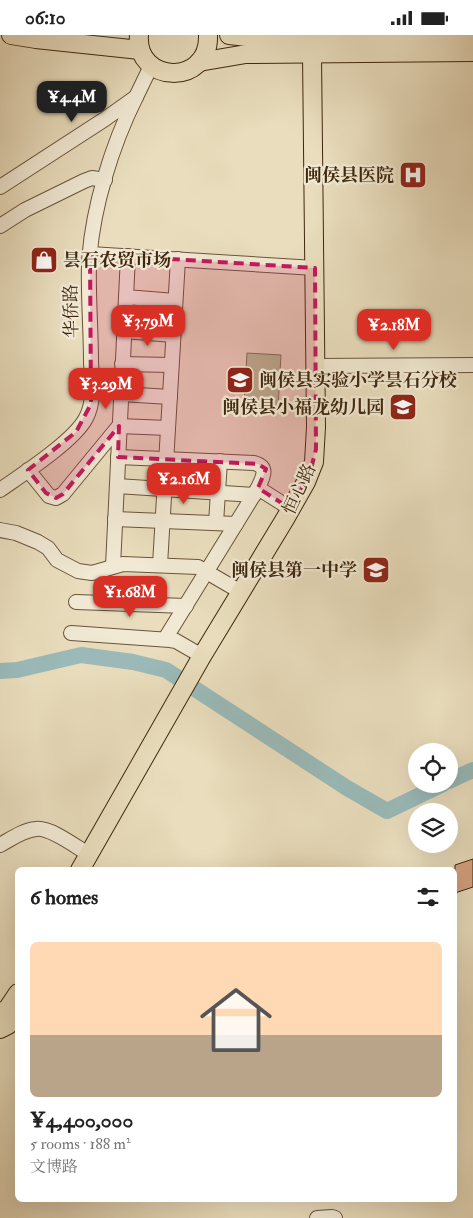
<!DOCTYPE html>
<html lang="en">
<head>
<meta charset="utf-8">
<style>
	body { margin:0; font-family:"IM FELL Double Pica","Noto Serif SC",serif; background:#f6f6f6; color:#222; height:100vh; display:flex; flex-direction:column; font-size:19px; white-space:nowrap }
	* { box-sizing:border-box; margin:0 }
	p { font-size:16px; color:#767676 }
	.icon { flex:none; width:28px; height:28px; fill:none; stroke:currentColor; stroke-width:2; stroke-linecap:round; stroke-linejoin:round }
	.map { position:relative; flex:1; overflow:hidden }
	.sheet { position:absolute; left:15px; top:832px; width:442px; height:335px; display:flex; flex-direction:column; background:#fff; border-radius:8px; box-shadow:0 5px 20px #0002 }
	.sheet>* { flex:none }
	.fabs { position:absolute; left:408px; top:708px; display:grid; gap:10px }
	.fabs a { display:grid; place-items:center; width:50px; height:50px; border-radius:50%; background:#fff; box-shadow:0 5px 20px #0002; font-size:25px }
	.price { position:absolute; translate:-50% -42px; padding:0 11px; border-radius:10px; background:#d93025; color:#fff; font-size:16px; line-height:32px; filter:drop-shadow(0 1px 2px #0008) }
	.price::after { content:''; position:absolute; left:50%; top:30px; width:15px; height:11px; margin-left:-8px; background:inherit; clip-path:polygon(0 0,100% 0,50% 100%) }
	.price.on { background:#222; color:#fff }
	ul { padding:0; list-style:none }
	li { display:grid; align-content:center; gap:10px; height:265px; padding:0 15px }
	li span { display:grid; place-items:center; height:155px; border-radius:8px; color:#555 }
	li>.icon { margin-inline-start:auto }
	span .icon { width:90px; height:90px; fill:#fffc; stroke-width:1 }
	li b { font-size:21px }
	h2 { display:flex; justify-content:space-between; align-items:center; height:60px; padding:0 15px; font-size:21px }
	.status { display:flex; justify-content:space-between; align-items:center; height:35px; padding:0 25px; background:#fff; direction:ltr }
	.status svg { height:14px; fill:currentColor }
	.map>svg:first-child { display:block }
	.green { fill:#b5c192; stroke:#7a7450 }
	.lines { fill:none; stroke-linecap:round; stroke-linejoin:round }
	.river { stroke:#9abab9; stroke-width:16 }
	.building { fill:#d6a482; stroke:#3f270e }
	.minor-casing { stroke:#6a543a; stroke-width:16 }
	.major-casing { stroke:#3f270e; stroke-width:20 }
	.minor { stroke:#f1e9d4; stroke-width:14 }
	.major { stroke:#e9ddbd; stroke-width:18 }
	.marked { fill:#c2185b; fill-opacity:0.2; stroke:#c2185b; stroke-width:4; stroke-dasharray:10 6; stroke-linejoin:round }
	.labels { text-anchor:middle; stroke-width:4.5; stroke-linejoin:round; paint-order:stroke }
	.poi-label { font-size:18px; font-weight:bold; fill:#3f270e; stroke:#f1e9d4; text-anchor:end }
	.street-label { font-size:18px; fill:#3f270e; stroke:#f1e9d4 }
</style>
</head>
<body>
<div class="status"><b>06:10</b><svg viewBox="0 0 49 12"><path d="M0 12V9h3v3zM5 12V6h3v6zM10 12V3h3v9zM15 12V0h3v12zM26 1h20v11H26zM47 4h2v5h-2z"/></svg></div>
<div class="map">
<svg width="473" height="1183" viewBox="0 0 473 1183">
	<rect width="100%" height="100%" fill="#e9ddbd"/>
	<filter id="stains"><feTurbulence type="fractalNoise" baseFrequency=".004" numOctaves="4"/><feColorMatrix values="0 0 0 0 .2 0 0 0 0 .09 0 0 0 0 .02 0 0 0 .5 -.17"/></filter>
	<radialGradient id="worn" r=".72"><stop offset=".6" stop-color="#630" stop-opacity="0"/><stop offset="1" stop-color="#630" stop-opacity=".3"/></radialGradient>
	<!-- green -->
	<path class="green" d="M 247,318 L 281,320 L 278,373 L 244,371 Z"/>
	<g class="lines">
		<!-- river -->
		<g class="river">
			<path d="M 0,636 L 17,635 L 81,620 L 133,627 L 166,635 L 347,753 L 387,776 L 443,749"/>
			<path d="M 449,746 L 473,735"/>
		</g>
	</g>
	<!-- building -->
	<path class="building" d="M 473,824 L 473,852 L 455,858 L 455,830 Z"/>
	<g class="lines">
		<!-- minor casing -->
		<g class="minor-casing">
			<g id="minor">
				<path d="M 0,152 L 105,84 L 136,62 L 151,31"/>
				<path d="M 0,191 L 25,175 L 84,146 L 92,143 L 105,145"/>
				<path d="M 90,219 L 315,233"/>
				<path d="M 126,262 L 175,266"/>
				<path d="M 124,296 L 173,300"/>
				<path d="M 122,329 L 171,330"/>
				<path d="M 315,331 L 473,330"/>
				<path d="M 121,359 L 170,362"/>
				<path d="M 118,422 L 254,428 C 269,432 263,442 258,453 L 165,604"/>
				<path d="M 28,435 L 49,461 L 56,463 L 63,459 L 119,391 L 168,393"/>
				<path d="M 117,451 L 254,460"/>
				<path d="M 258,453 L 291,474"/>
				<path d="M 0,455 C 23,439 74,406 86,383 C 95,366 92,345 91,327 C 91,294 88,261 89,228 C 92,174 112,110 136,62"/>
				<path d="M 115,484 L 236,489"/>
				<path d="M 216,488 L 220,426"/>
				<path d="M 0,495 L 16,498 L 38,507 L 48,513 L 57,525 L 78,536 L 92,538 L 123,529 L 198,532 L 241,557"/>
				<path d="M 160,530 L 178,224"/>
				<path d="M 113,531 L 128,221"/>
				<path d="M 76,567 L 186,571"/>
				<path d="M 71,598 L 170,605 L 176,606 L 202,621"/>
				<path d="M 0,810 C 11,804 23,795 36,794 C 50,792 75,811 88,819"/>
				<path d="M 317,1183 L 332,1182 L 335,1183"/>
			</g>
		</g>
		<!-- major casing -->
		<g class="major-casing">
			<g id="major">
				<path d="M 11,0 L 36,4 L 140,15"/>
				<path d="M 139,0 C 135,49 210,52 208,0"/>
				<path d="M 229,0 L 248,2 L 473,1"/>
				<path d="M 199,27 L 246,19 L 473,17"/>
				<path d="M 80,835 L 202,621 L 285,484 L 306,447 L 314,427 L 316,392 L 312,19"/>
				<path d="M 0,979 L 8,973 L 18,958"/>
				<path d="M 0,994 L 8,990 L 18,979"/>
			</g>
		</g>
		<!-- minor -->
		<use href="#minor" class="minor"/>
		<!-- major -->
		<use href="#major" class="major"/>
	</g>
	<!-- marked area -->
	<path class="marked" d="M 90,219 L 315,233 L 316,414 L 310,438 L 291,474 L 258,453 L 266,434 L 258,429 L 118,422 L 119,391 L 63,459 L 56,463 L 46,458 L 28,435 L 76,397 L 91,369 Z"/>
	<!-- icons -->
	<defs>
		<g id="hospital-square" transform="scale(1.4375)"><rect x="-9" y="-9" width="18" height="18" rx="4" fill="#8f2418" stroke="#f1e9d4"/><path d="M-5-5h3v3.5h4V-5h3V5h-3V1.5h-4V5h-3Z" fill="#fff"/></g>
		<g id="shop-square" transform="scale(1.4375)"><rect x="-9" y="-9" width="18" height="18" rx="4" fill="#8f2418" stroke="#f1e9d4"/><path d="M-5-2.5h2.3a2.7 3.5 0 0 1 5.4 0H5L5.5 6h-11ZM-1.5-2.5h3a1.5 2.3 0 0 0-3 0Z" fill="#fff"/></g>
		<g id="school-square" transform="scale(1.4375)"><rect x="-9" y="-9" width="18" height="18" rx="4" fill="#8f2418" stroke="#f1e9d4"/><path d="M0-5L7-2L0 1L-7-2ZM-4 1L0 2.5L4 1V4Q0 6-4 4Z" fill="#fff"/></g>
	</defs>
	<g fill-rule="evenodd">
		<use href="#hospital-square" x="413" y="140"/>
		<use href="#shop-square" x="44" y="225"/>
		<use href="#school-square" x="240" y="345"/>
		<use href="#school-square" x="403" y="372"/>
		<use href="#school-square" x="376" y="535"/>
	</g>
	<g class="labels">
		<!-- poi labels -->
		<g class="poi-label">
			<text x="394" y="146">闽侯县医院</text>
			<text x="63" y="231" text-anchor="start">昙石农贸市场</text>
			<text x="259" y="351" text-anchor="start">闽侯县实验小学昙石分校</text>
			<text x="384" y="378">闽侯县小福龙幼儿园</text>
			<text x="357" y="541">闽侯县第一中学</text>
		</g>
		<!-- street labels -->
		<g class="street-label">
			<text transform="translate(71 276) rotate(-91)" y="6">华侨路</text>
			<text transform="translate(299 454) rotate(-65)" y="6">恒心路</text>
		</g>
	</g>
	<rect width="100%" height="100%" filter="url(#stains)"/>
	<rect width="100%" height="100%" fill="url(#worn)"/>
</svg>
<div class="fabs">
<a><svg class="icon" aria-label="locate" viewBox="0 0 24 24"><circle cx="12" cy="12" r="6"/><path d="M12 2v4M12 18v4M2 12h4M18 12h4"/></svg></a>
<a><svg class="icon" aria-label="layers" viewBox="0 0 24 24"><path d="M12 4l9 5-9 5-9-5zM3 14l9 5 9-5"/></svg></a>
</div>
<b class="price on" style="left:72px;top:88px">¥4.4M</b>
<b class="price" style="left:148px;top:312px">¥3.79M</b>
<b class="price" style="left:394px;top:316px">¥2.18M</b>
<b class="price" style="left:106px;top:375px">¥3.29M</b>
<b class="price" style="left:184px;top:470px">¥2.16M</b>
<b class="price" style="left:130px;top:583px">¥1.68M</b>
<section class="sheet">
<h2>6 homes<svg class="icon" aria-label="filters" viewBox="0 0 24 24"><path d="M4 7h16M4 17h16"/><circle cx="9" cy="7" r="2"/><circle cx="15" cy="17" r="2"/></svg></h2>
<ul>
<li><span style="background:linear-gradient(#ffd9b3 60%,#b9a48a 0)"><svg class="icon" aria-label="home" viewBox="0 0 24 24"><path d="M3 11l9-7 9 7M6 9v11h12V9"/></svg></span><div><b>¥4,400,000</b><p>5 rooms · 188 m²</p><p>文博路</p></div></li>
</ul>
</section>
</div>
</body>
</html>
